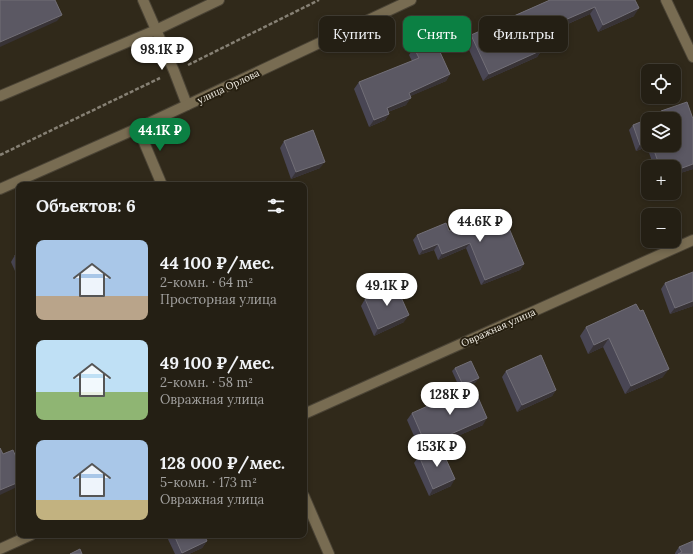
<!DOCTYPE html>
<html lang="ru">
<head>
<meta charset="utf-8">
<style>
	body { margin:0; font-family:Lora,serif; background:#302c22; color:#f1f3f6; height:100vh; display:flex; flex-direction:column; font-size:15px; white-space:nowrap }
	* { box-sizing:border-box; margin:0 }
	p { font-size:13px; color:#a3a2a0 }
	.icon { flex:none; width:22px; height:22px; fill:none; stroke:currentColor; stroke-width:2; stroke-linecap:round; stroke-linejoin:round }
	.map { position:relative; flex:1; overflow:hidden }
	.sheet { position:absolute; left:16px; top:182px; width:291px; height:356px; display:flex; flex-direction:column; background:#241f14; border-radius:8px; box-shadow:0 2px 6px #0003,0 0 0 1px #413d34 }
	.sheet>* { flex:none }
	.banner { position:absolute; left:319px; top:16px; width:314px; height:36px; display:flex; gap:8px }
	.controls { position:absolute; left:641px; top:64px; display:grid; gap:8px }
	.controls a { display:grid; place-items:center; width:40px; height:40px; border-radius:8px; background:#241f14; box-shadow:0 2px 6px #0003,0 0 0 1px #413d34; font-size:20px }
	.price { position:absolute; translate:-50% -34px; padding:0 9px; border-radius:14px; background:#fff; color:#222; font-size:13px; line-height:26px; filter:drop-shadow(0 1px 2px #0008) }
	.price::after { content:''; position:absolute; left:50%; top:24px; width:12px; height:9px; margin-left:-6px; background:inherit; clip-path:polygon(0 0,100% 0,50% 100%) }
	.price.active { background:#0b8043; color:#fff }
	ul { padding:0; list-style:none }
	li { display:flex; align-items:center; gap:12px; height:100px; padding:0 20px }
	li span { display:grid; place-items:center; flex:none; width:112px; height:80px; border-radius:8px; color:#555 }
	li>.icon { margin-inline-start:auto }
	span .icon { width:48px; height:48px; fill:#fffc; stroke-width:1 }
	li b { font-size:17px }
	h2 { display:flex; justify-content:space-between; align-items:center; height:48px; padding:0 20px; font-size:17px }
	.chip { padding:0 14px; border-radius:8px; background:#241f14; box-shadow:0 2px 6px #0003,0 0 0 1px #413d34; font-size:14px; line-height:36px }
	.chip.active { background:#0b8043; color:#fff }
	.map>svg:first-child { display:block }
	.lines { fill:none; stroke-linecap:round; stroke-linejoin:round }
	.minor-casing { stroke:#4b4436; stroke-width:12 }
	.path { stroke:#868074; stroke-width:2.5; stroke-dasharray:4 2; stroke-linecap:butt }
	.minor { stroke:#786c52; stroke-width:10 }
	.wall { fill:#494654 }
	.shaded-wall { fill:#383336 }
	.building { fill:#5b5863; stroke:#726f77 }
	.labels { text-anchor:middle; stroke-width:4; stroke-linejoin:round; paint-order:stroke }
	.street-label { font-size:10px; fill:#efebe1; stroke:#261f10 }
</style>
</head>
<body>
<div class="map">
<svg width="693" height="554" viewBox="0 0 693 554">
	<rect width="100%" height="100%" fill="#30291a"/>
	<g class="lines">
		<!-- minor casing -->
		<g class="minor-casing">
			<g id="minor">
				<path d="M 143,0 L 174,71 L 187,105"/>
				<path d="M 666,0 L 693,57"/>
				<path d="M 0,96 L 156,30 L 219,0"/>
				<path d="M 138,128 L 162,185"/>
				<path d="M 0,189 L 138,128 L 411,0"/>
				<path d="M 304,414 L 693,240"/>
				<path d="M 304,496 L 329,554"/>
				<path d="M 0,549 L 31,535"/>
			</g>
		</g>
		<!-- path -->
		<g class="path">
			<path d="M 188,65 L 319,0"/>
			<path d="M 0,155 L 160,78"/>
		</g>
		<!-- minor -->
		<use href="#minor" class="minor"/>
	</g>
	<!-- wall -->
	<g class="wall">
		<path d="M 550,0 L 635,0 L 634,16 L 598,32 L 590,14 L 537,38 L 542,50 L 537,57 L 483,81 L 466,43 L 471,35 Z"/>
		<path d="M 414,48 L 450,74 L 446,81 L 410,96 L 406,105 L 388,112 L 389,114 L 385,120 L 369,127 L 354,89 L 359,82 L 412,61 L 409,55 Z"/>
		<path d="M 661,111 L 693,169 L 674,175 L 674,167 L 654,167 L 647,147 L 636,151 L 629,130 L 633,125 L 648,145 L 674,145 L 658,115 Z"/>
		<path d="M 284,141 L 320,168 L 291,179 L 280,148 Z"/>
		<path d="M 449,231 L 524,264 L 520,270 L 481,285 L 466,248 L 438,260 L 434,250 L 419,255 L 413,240 L 417,235 Z"/>
		<path d="M 19,253 L 19,280 L 11,262 L 15,255 Z"/>
		<path d="M 693,272 L 693,306 L 670,314 L 661,289 L 665,283 Z"/>
		<path d="M 365,299 L 404,322 L 374,336 L 361,306 Z"/>
		<path d="M 636,304 L 663,377 L 625,394 L 603,347 L 588,354 L 580,336 L 586,327 Z"/>
		<path d="M 455,368 L 476,382 L 460,389 L 452,371 Z"/>
		<path d="M 506,371 L 556,390 L 552,396 L 517,412 L 502,377 Z"/>
		<path d="M 412,413 L 483,425 L 421,452 L 407,420 Z"/>
		<path d="M 419,456 L 451,486 L 429,496 L 414,463 Z"/>
		<path d="M 166,535 L 204,535 L 207,541 L 202,548 L 189,554 L 175,554 Z"/>
		<path d="M 679,547 L 693,554 L 675,554 L 675,553 Z"/>
	</g>
	<!-- shaded-wall -->
	<g class="shaded-wall">
		<path d="M 595,7 L 590,14 L 529,41 L 535,33 Z"/>
		<path d="M 639,8 L 634,16 L 598,32 L 603,25 Z"/>
		<path d="M 62,15 L 57,21 L 0,47 L 0,42 Z"/>
		<path d="M 542,50 L 537,57 L 483,81 L 489,74 Z"/>
		<path d="M 450,74 L 446,81 L 404,99 L 409,93 Z"/>
		<path d="M 411,98 L 406,105 L 382,114 L 387,108 Z"/>
		<path d="M 389,114 L 385,120 L 369,127 L 374,120 Z"/>
		<path d="M 648,142 L 648,145 L 647,147 L 636,151 L 640,145 Z"/>
		<path d="M 325,162 L 320,168 L 291,179 L 296,172 Z"/>
		<path d="M 693,164 L 693,169 L 674,175 L 674,171 Z"/>
		<path d="M 470,243 L 466,248 L 438,260 L 442,254 Z"/>
		<path d="M 438,244 L 434,250 L 419,255 L 423,250 Z"/>
		<path d="M 524,264 L 520,270 L 481,285 L 485,280 Z"/>
		<path d="M 693,301 L 693,306 L 670,314 L 675,308 Z"/>
		<path d="M 409,315 L 404,322 L 374,336 L 378,329 Z"/>
		<path d="M 609,338 L 603,347 L 588,354 L 594,345 Z"/>
		<path d="M 669,369 L 663,377 L 625,394 L 631,386 Z"/>
		<path d="M 479,378 L 476,382 L 460,389 L 463,385 Z"/>
		<path d="M 556,390 L 552,396 L 517,412 L 522,405 Z"/>
		<path d="M 487,418 L 483,425 L 421,452 L 426,445 Z"/>
		<path d="M 455,479 L 451,486 L 429,496 L 433,489 Z"/>
		<path d="M 19,482 L 19,486 L 0,495 L 0,490 Z"/>
		<path d="M 207,541 L 202,548 L 189,554 L 181,554 L 182,553 Z"/>
	</g>
	<!-- building -->
	<g class="building">
		<path d="M 0,0 L 55,0 L 62,15 L 0,42 Z"/>
		<path d="M 550,0 L 635,0 L 639,8 L 603,25 L 595,7 L 535,33 L 542,50 L 489,74 L 471,35 Z"/>
		<path d="M 434,39 L 450,74 L 409,93 L 411,98 L 387,108 L 389,114 L 374,120 L 359,82 L 419,58 L 414,48 Z"/>
		<path d="M 687,102 L 693,119 L 693,164 L 674,171 L 674,167 L 660,167 L 652,145 L 674,145 L 674,119 L 648,119 L 662,114 L 661,111 Z"/>
		<path d="M 648,119 L 648,142 L 640,145 L 633,125 Z"/>
		<path d="M 313,130 L 325,162 L 296,172 L 284,141 Z"/>
		<path d="M 501,209 L 524,264 L 485,280 L 470,243 L 442,254 L 438,244 L 423,250 L 417,235 L 446,223 L 449,231 Z"/>
		<path d="M 19,253 L 19,263 L 15,255 Z"/>
		<path d="M 693,272 L 693,301 L 675,308 L 665,283 Z"/>
		<path d="M 396,286 L 409,315 L 378,329 L 365,299 Z"/>
		<path d="M 636,304 L 640,311 L 643,310 L 669,369 L 631,386 L 609,338 L 594,345 L 586,327 Z"/>
		<path d="M 541,355 L 556,390 L 522,405 L 506,371 Z"/>
		<path d="M 471,361 L 479,378 L 463,385 L 455,368 Z"/>
		<path d="M 473,386 L 487,418 L 426,445 L 412,413 Z"/>
		<path d="M 440,446 L 455,479 L 433,489 L 419,456 Z"/>
		<path d="M 0,448 L 3,454 L 13,450 L 19,464 L 19,482 L 0,490 Z"/>
		<path d="M 174,535 L 204,535 L 207,541 L 182,553 Z"/>
		<path d="M 693,541 L 693,554 L 678,554 L 682,552 L 679,547 Z"/>
		<path d="M 80,549 L 82,554 L 70,554 Z"/>
	</g>
	<g class="labels">
		<!-- street labels -->
		<g class="street-label">
			<text transform="translate(228 86) rotate(-25)" y="4">улица Орлова</text>
			<text transform="translate(498 327) rotate(-24)" y="4">Овражная улица</text>
		</g>
	</g>
</svg>
<div class="controls">
<a><svg class="icon" aria-label="locate" viewBox="0 0 24 24"><circle cx="12" cy="12" r="6"/><path d="M12 2v4M12 18v4M2 12h4M18 12h4"/></svg></a>
<a><svg class="icon" aria-label="layers" viewBox="0 0 24 24"><path d="M12 4l9 5-9 5-9-5zM3 14l9 5 9-5"/></svg></a>
<a>+</a>
<a>−</a>
</div>
<b class="price" style="left:162px;top:71px">98.1K ₽</b>
<b class="price active" style="left:160px;top:152px">44.1K ₽</b>
<b class="price" style="left:480px;top:243px">44.6K ₽</b>
<b class="price" style="left:387px;top:307px">49.1K ₽</b>
<b class="price" style="left:450px;top:416px">128K ₽</b>
<b class="price" style="left:437px;top:468px">153K ₽</b>
<div class="banner">
<a class="chip">Купить</a>
<a class="chip active">Снять</a>
<a class="chip">Фильтры</a>
</div>
<section class="sheet">
<h2>Объектов: 6<svg class="icon" aria-label="filters" viewBox="0 0 24 24"><path d="M4 7h16M4 17h16"/><circle cx="9" cy="7" r="2"/><circle cx="15" cy="17" r="2"/></svg></h2>
<ul>
<li><span style="background:linear-gradient(#a9c7e8 70%,#b9a48a 0)"><svg class="icon" aria-label="home" viewBox="0 0 24 24"><path d="M3 11l9-7 9 7M6 9v11h12V9"/></svg></span><div><b>44 100 ₽/мес.</b><p>2-комн. · 64 m²</p><p>Просторная улица</p></div></li>
<li><span style="background:linear-gradient(#bfe0f5 65%,#8fb573 0)"><svg class="icon" aria-label="home" viewBox="0 0 24 24"><path d="M3 11l9-7 9 7M6 9v11h12V9"/></svg></span><div><b>49 100 ₽/мес.</b><p>2-комн. · 58 m²</p><p>Овражная улица</p></div></li>
<li><span style="background:linear-gradient(#a9c7e8 75%,#c2b280 0)"><svg class="icon" aria-label="home" viewBox="0 0 24 24"><path d="M3 11l9-7 9 7M6 9v11h12V9"/></svg></span><div><b>128 000 ₽/мес.</b><p>5-комн. · 173 m²</p><p>Овражная улица</p></div></li>
</ul>
</section>
</div>
</body>
</html>
